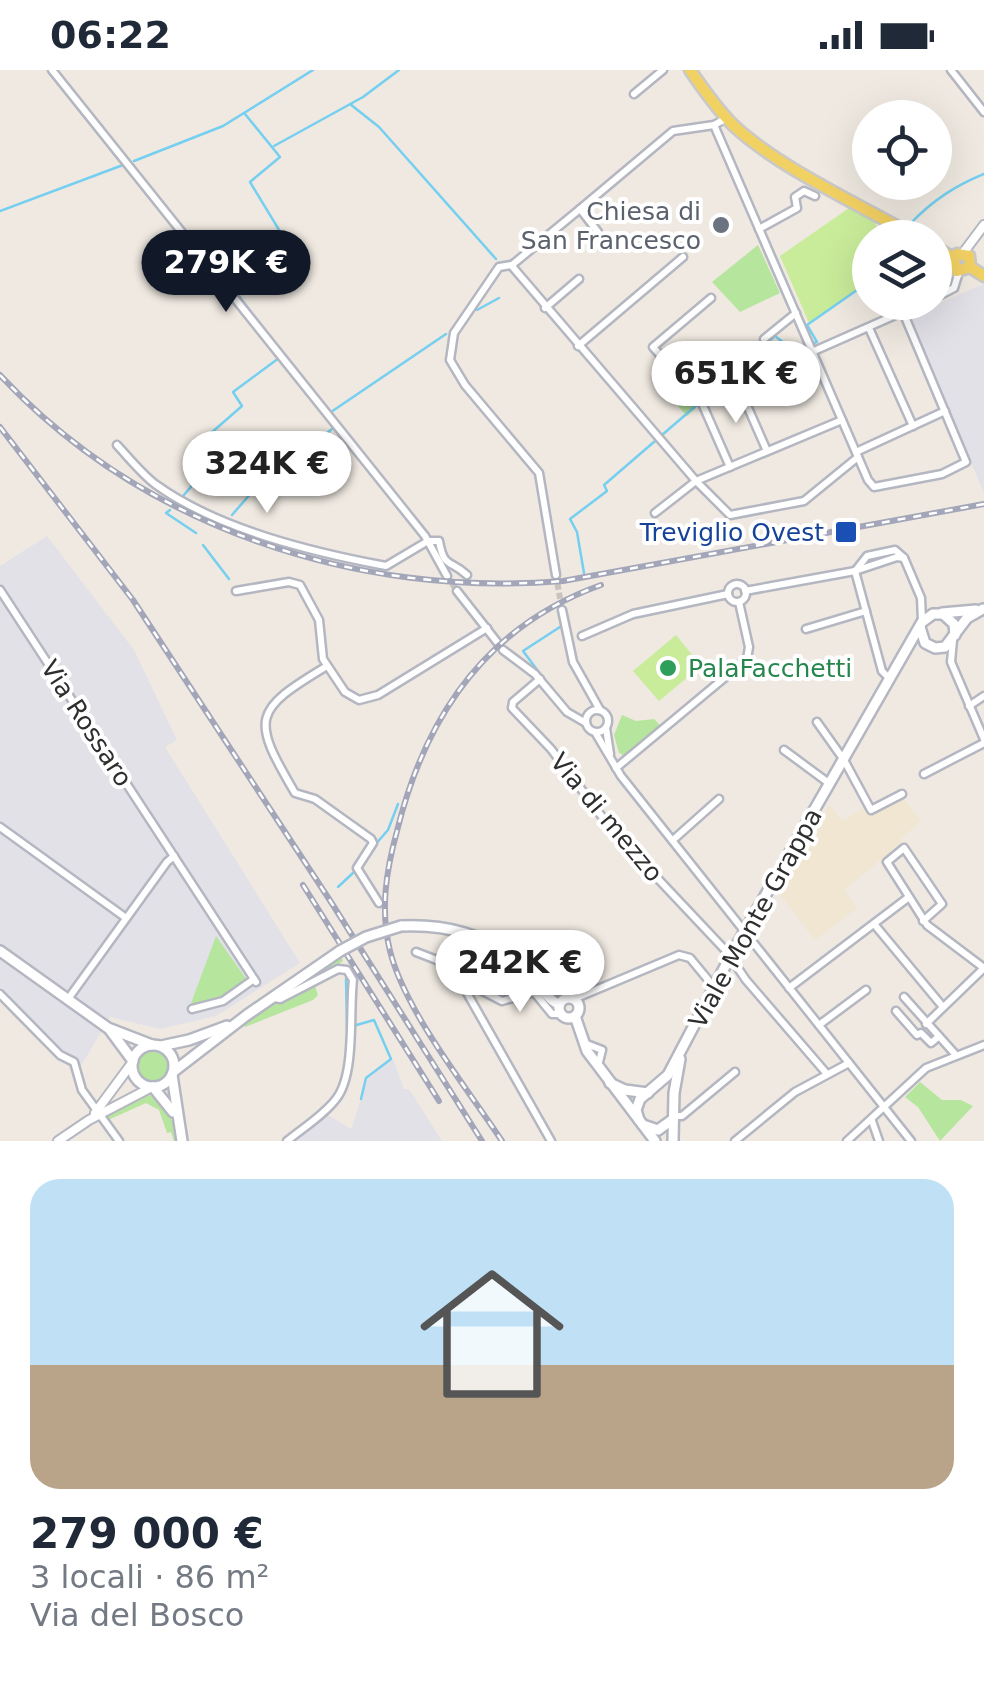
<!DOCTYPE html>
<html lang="it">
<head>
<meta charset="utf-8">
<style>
	body { margin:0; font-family:"DejaVu Sans",sans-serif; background:#f2f2f3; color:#1f2937; height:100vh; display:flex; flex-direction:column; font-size:38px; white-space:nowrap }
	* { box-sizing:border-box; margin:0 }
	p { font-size:32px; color:#747a83 }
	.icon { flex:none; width:55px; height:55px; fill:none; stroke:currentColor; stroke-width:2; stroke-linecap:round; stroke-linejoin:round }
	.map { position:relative; height:1071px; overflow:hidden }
	.drawer { display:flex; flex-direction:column; background:#fff; flex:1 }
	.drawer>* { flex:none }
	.tools { position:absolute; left:852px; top:30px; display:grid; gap:20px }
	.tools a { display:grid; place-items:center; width:100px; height:100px; border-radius:50%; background:#fff; box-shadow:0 10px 40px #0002; font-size:50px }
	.price { position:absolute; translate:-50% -85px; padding:0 22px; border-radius:35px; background:#fff; color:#222; font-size:32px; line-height:65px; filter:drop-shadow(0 2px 5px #0008) }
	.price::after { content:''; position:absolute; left:50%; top:60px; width:30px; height:22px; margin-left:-15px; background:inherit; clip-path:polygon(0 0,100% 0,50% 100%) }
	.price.selected { background:#111827; color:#fff }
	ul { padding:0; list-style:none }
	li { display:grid; align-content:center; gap:20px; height:530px; padding:0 30px }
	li+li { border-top:2px solid #e0e1e3 }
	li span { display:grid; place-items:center; height:310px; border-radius:30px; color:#555 }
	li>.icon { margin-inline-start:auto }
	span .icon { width:180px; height:180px; fill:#fffc; stroke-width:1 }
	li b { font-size:42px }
	.status { display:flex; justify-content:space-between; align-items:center; height:70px; padding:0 50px; background:#fff; direction:ltr }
	.status svg { height:28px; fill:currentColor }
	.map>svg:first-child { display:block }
	.industrial { fill:#e3e1e8 }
	.education { fill:#f0e6d1 }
	.green { fill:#b6e59e }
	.pitch { fill:#c9ec9a }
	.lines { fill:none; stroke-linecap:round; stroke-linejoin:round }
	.stream { stroke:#75cff0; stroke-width:2.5 }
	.minor-tunnel { stroke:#c8c4bd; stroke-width:6; stroke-dasharray:6 3; stroke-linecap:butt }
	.minor-casing { stroke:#b4b7c1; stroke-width:11 }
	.tertiary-casing { stroke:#b4b7c1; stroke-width:12 }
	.secondary-casing { stroke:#b4b7c1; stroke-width:14 }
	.primary-casing { stroke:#c9c9c9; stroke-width:15 }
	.minor { stroke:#fff; stroke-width:6 }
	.tertiary { stroke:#fff; stroke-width:8 }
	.secondary { stroke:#fff; stroke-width:9 }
	.primary { stroke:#f2d163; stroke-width:10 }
	.rail-casing { stroke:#a3a6b8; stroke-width:6 }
	.rail { stroke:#fff; stroke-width:2.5; stroke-dasharray:8; stroke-linecap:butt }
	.secondary-bridge-casing { stroke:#b4b7c1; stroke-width:14; stroke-linecap:butt }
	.secondary-bridge { stroke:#fff; stroke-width:9 }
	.worship-dot { fill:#6b7280; stroke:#fff; stroke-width:4 }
	.transit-dot { fill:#1a4fb4; stroke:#fff; stroke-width:4 }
	.leisure-dot { fill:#2e9e5b; stroke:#fff; stroke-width:4 }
	.labels { text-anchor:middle; stroke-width:8; stroke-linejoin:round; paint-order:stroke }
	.worship-label { font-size:25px; fill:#5b616d; stroke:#fff; text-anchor:end }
	.transit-label { font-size:25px; fill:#164399; stroke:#fff; text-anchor:end }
	.leisure-label { font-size:25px; fill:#27864d; stroke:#fff; text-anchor:start }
	.street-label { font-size:25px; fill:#2e2e2e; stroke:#fff }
</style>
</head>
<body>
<div class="status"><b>06:22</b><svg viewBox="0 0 49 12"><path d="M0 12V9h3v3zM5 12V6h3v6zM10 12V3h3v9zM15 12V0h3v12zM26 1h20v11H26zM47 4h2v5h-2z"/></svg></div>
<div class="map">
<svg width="984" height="1071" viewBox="0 0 984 1071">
	<rect width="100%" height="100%" fill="#efe9e1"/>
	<!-- industrial -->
	<g class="industrial">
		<path d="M 984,214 L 984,423 L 908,246 Z"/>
		<path d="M 47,466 L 134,580 L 177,670 L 165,677 L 300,893 L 216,946 L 160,959 L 110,947 L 79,999 L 73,1001 L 0,928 L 0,496 Z"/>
		<path d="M 393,989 L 404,1019 L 409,1019 L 442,1071 L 292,1071 L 325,1043 L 351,1059 L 368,1009 Z"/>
	</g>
	<!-- education -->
	<path class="education" d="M 901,726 L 921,751 L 900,769 L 902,772 L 844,820 L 857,838 L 815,870 L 779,823 L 812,772 L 829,735 L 842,751 L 864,738 L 868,744 Z"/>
	<!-- green -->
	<g class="green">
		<path d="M 758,175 L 780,223 L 740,242 L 712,212 Z"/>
		<path d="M 662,299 L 696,338 L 687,346 L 653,308 Z"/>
		<path d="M 622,645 L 636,651 L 654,649 L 661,656 L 625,686 L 619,683 L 614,665 Z"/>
		<path d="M 216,866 L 247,910 L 218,931 L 190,936 Z"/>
		<path d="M 341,886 L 343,891 L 314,913 L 318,925 L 313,930 L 245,957 L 242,953 L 271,934 L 281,931 L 281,926 Z"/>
		<circle cx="153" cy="996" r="16"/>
		<path d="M 920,1012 L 942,1030 L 961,1030 L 973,1036 L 940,1071 L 918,1037 L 905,1027 Z"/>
		<path d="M 149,1025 C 169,1030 173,1053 177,1071 L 174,1071 L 171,1062 L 167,1063 L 159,1040 L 146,1033 L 108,1050 L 105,1046 Z"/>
	</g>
	<!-- pitch -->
	<g class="pitch">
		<path d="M 852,136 L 868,144 L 885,167 L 870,168 L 870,211 L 809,253 L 780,186 Z"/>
		<path d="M 676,565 L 701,596 L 659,631 L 633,601 Z"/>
	</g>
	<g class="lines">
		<!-- stream -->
		<g class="stream">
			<path d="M 350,34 L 379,57 L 496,189"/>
			<path d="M 245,44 L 280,87 L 250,112 L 287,173 L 272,179 L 229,213 L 267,263"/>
			<path d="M 274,76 L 363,27 L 399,0"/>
			<path d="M 134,91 L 223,56 L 313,0"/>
			<path d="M 0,141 L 123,95"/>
			<path d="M 911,153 C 933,130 955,116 984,104"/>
			<path d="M 477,240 L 499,228"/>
			<path d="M 814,273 L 817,272 L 807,255 L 870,211"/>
			<path d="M 708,325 L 775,266 L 794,281 L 805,277"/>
			<path d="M 331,342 L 446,264"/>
			<path d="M 183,426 L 203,403 L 189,390 L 187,384 L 242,336 L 233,322 L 279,288"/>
			<path d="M 170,440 L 166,443 L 196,463"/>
			<path d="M 232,445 L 284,385 L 292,394 L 334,357"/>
			<path d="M 203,475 L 229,509"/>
			<path d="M 584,503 L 577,462 L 570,449 L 607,421 L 604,415 L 698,334"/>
			<path d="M 544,609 L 523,581 L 563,555"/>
			<path d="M 374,776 L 388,760 L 398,734"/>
			<path d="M 338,817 L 354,802"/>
			<path d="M 346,909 L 347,957"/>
			<path d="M 353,956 L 374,950 L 391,989 L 366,1008 L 361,1029"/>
		</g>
		<!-- minor-tunnel -->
		<g class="minor-tunnel">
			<path d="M 556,505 L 562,540"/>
			<path d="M 447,506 L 457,521"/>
		</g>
		<!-- minor casing -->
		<g class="minor-casing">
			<g id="minor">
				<path d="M 52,0 L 425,466 L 447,506"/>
				<path d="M 951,0 L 984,42"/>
				<path d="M 634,24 L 663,0"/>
				<path d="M 714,55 L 868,410 L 874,417 L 942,404 L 966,392 L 903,242"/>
				<path d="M 759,159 L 797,138 L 795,127 L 804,121 L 815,126"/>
				<path d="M 598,162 L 580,139 L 673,61 L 714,55 L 727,48"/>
				<path d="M 512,195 L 580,139"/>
				<path d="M 711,228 L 653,277 L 701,331 L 730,397"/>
				<path d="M 935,228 L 954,218 L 959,202"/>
				<path d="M 545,238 L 579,209"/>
				<path d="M 869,258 L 913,356"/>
				<path d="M 764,269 L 796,243"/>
				<path d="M 578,276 L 683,187"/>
				<path d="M 738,315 L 767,381"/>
				<path d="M 701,331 L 925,232"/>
				<path d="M 117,375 C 129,388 141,403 155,414 C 217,459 311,482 386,496 L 428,471"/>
				<path d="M 856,382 L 945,341"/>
				<path d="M 655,443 L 696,411 L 842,350"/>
				<path d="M 428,471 L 439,471 C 444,499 450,489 467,505"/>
				<path d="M 904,488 L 921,528 L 922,551"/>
				<path d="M 856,500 L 867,486 L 895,480 L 903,487"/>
				<path d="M 855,501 L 882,601 L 889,608"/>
				<path d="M 556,505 L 539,403 L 465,315 L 450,290 L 454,263 L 499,197 L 511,195 L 696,411 L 730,445 L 804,431 L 858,387"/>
				<circle cx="737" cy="523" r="9"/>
				<path d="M 0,520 L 256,912"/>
				<path d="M 236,521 L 289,512 L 300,515 L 319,550 L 323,589 L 345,622 L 359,630 L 378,625 L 487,558"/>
				<path d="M 457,521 L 497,572"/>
				<path d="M 745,521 L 855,501 L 897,487 L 904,488"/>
				<path d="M 562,540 L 573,592 L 600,640"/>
				<path d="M 806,559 L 866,541"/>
				<path d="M 582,566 L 633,544 L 728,524"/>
				<path d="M 953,570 L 951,592 L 984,669"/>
				<path d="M 503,580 L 535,604 L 567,642 L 586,653"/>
				<path d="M 327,596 C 252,641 251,648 295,723 L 315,729 L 371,769 L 373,773 L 357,798 L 379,833"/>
				<path d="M 540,609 L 513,632 L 512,638 L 551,679 L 612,760 L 727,882 L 746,910 L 827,1004"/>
				<path d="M 969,636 L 984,626"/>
				<circle cx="597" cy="651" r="11"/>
				<path d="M 817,652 L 844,690 L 871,740 L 902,724"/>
				<path d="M 606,658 L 610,684"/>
				<path d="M 595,662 L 621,706 L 911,1071"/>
				<path d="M 784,680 L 830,714"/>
				<path d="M 616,698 L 747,589 L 749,577 L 739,532"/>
				<path d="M 924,704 L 984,673"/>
				<path d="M 0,757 L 126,848"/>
				<path d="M 673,770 L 719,729"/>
				<path d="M 923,851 L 942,834 L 904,778 L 887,792 L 927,855 L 984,898"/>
				<path d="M 874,854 L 943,937"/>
				<path d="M 416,882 L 442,892 L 458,907 L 551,1071"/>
				<path d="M 466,916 L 475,917 L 502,931 L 534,922 L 552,944 L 560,944"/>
				<path d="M 789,918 L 909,827"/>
				<path d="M 0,924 L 60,985 L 74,992 L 82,1020 L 119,1071"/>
				<path d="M 904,927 L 955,984"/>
				<path d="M 274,928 L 280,929 L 338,899 L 347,900 L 353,910 C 349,942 356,1004 336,1029 C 324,1045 303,1058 287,1071"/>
				<path d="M 68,929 L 167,792 L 174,786"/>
				<path d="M 574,929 L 679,885 L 690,888 L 714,917"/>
				<path d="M 192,939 L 223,931 L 254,909"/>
				<path d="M 896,941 L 917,965 L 921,963 L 931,973 L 937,968"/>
				<path d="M 926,954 L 984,898"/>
				<path d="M 819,955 L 866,920"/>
				<path d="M 584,973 L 602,980 L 598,996"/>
				<path d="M 674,1046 L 682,1046 L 735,1002"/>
				<path d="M 872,1051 L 879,1071"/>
				<path d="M 735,1071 L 795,1022 L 849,993"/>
				<path d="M 847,1071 L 926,998 L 984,975"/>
			</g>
		</g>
		<!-- tertiary casing -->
		<g class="tertiary-casing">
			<g id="tertiary">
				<path d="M 963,183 L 984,155"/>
				<path d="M 95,1043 L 132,993"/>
				<path d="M 58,1071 L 89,1050 L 152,1017"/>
			</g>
		</g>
		<!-- secondary casing -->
		<g class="secondary-casing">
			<g id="secondary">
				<path d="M 942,543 L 976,540"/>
				<path d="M 920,557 L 925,573 L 935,578 L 945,577 L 967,548 L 983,539"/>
				<path d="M 401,856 C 448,854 492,865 525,900 C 537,913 544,926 559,935"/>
				<path d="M 0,881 L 108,958 L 152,975"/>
				<circle cx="569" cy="938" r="10"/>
				<path d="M 575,946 L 587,981 L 655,1071"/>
				<path d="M 110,960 L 133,991"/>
				<circle cx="153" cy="996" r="21"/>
				<path d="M 161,976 L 189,970 L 227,956"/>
				<path d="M 173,1002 L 247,945 L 340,881"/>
				<path d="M 172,1005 L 182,1071"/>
				<path d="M 610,1013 L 625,1020 L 648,1023"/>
				<path d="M 153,1017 L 173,1042"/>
				<path d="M 639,1050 L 636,1040 L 640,1029 L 668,1005 L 730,887 L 922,552 L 933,544 L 943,544 L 954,554 L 955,565"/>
				<path d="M 643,1055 L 658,1060 L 672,1050"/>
				<path d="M 673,1071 L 674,1023 L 680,989"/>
			</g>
		</g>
		<!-- primary casing -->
		<g class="primary-casing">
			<g id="primary">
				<path d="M 690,0 C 703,19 717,39 733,55 C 780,99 861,135 918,168"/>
				<path d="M 935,177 L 953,188"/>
				<path d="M 953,188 L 957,201 L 970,197"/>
				<path d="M 953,188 L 957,184 L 969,186 L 970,197"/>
				<path d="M 970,197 L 984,206"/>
			</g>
		</g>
		<!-- minor -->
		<use href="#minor" class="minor"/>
		<!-- tertiary -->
		<use href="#tertiary" class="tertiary"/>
		<!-- secondary -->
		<use href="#secondary" class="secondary"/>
		<!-- primary -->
		<use href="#primary" class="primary"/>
		<!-- rail casing -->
		<g class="rail-casing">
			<g id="rail">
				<path d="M 0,305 C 143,458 357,528 563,511 L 984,434"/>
				<path d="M 0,357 L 133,530 L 331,832 L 482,1071"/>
				<path d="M 303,815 L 439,1031"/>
				<path d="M 502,1071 C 467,1018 405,941 390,881 C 380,840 386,801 397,761 C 425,647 486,556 601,515"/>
			</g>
		</g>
		<!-- rail -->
		<use href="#rail" class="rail"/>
		<!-- secondary-bridge casing -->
		<g class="secondary-bridge-casing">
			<path id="secondary-bridge" d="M 340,881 L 366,867 L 401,856"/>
		</g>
		<!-- secondary-bridge -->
		<use href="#secondary-bridge" class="secondary-bridge"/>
	</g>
	<!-- markers -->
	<circle class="worship-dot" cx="721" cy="155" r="10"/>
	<rect class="transit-dot" x="834" y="450" width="24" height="24" rx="5"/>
	<circle class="leisure-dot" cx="668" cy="598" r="10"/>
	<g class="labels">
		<!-- worship labels -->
		<g class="worship-label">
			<text x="701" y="150">Chiesa di<tspan x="701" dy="29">San Francesco</tspan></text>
		</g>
		<!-- transit labels -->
		<g class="transit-label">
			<text x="824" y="471">Treviglio Ovest</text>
		</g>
		<!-- leisure labels -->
		<g class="leisure-label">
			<text x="688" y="607">PalaFacchetti</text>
		</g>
		<!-- street labels -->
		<g class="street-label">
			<text transform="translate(87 653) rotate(57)" y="9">Via Rossaro</text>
			<text transform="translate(607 747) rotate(50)" y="9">Via di mezzo</text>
			<text transform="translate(755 848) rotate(-61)" y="9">Viale Monte Grappa</text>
		</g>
	</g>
</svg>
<div class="tools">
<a><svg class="icon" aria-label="locate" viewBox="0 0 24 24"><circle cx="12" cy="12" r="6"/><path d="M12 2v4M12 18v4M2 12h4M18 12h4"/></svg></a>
<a><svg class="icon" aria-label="layers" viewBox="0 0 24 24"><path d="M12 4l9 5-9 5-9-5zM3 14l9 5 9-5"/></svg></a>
</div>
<b class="price selected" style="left:226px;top:245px">279K €</b>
<b class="price" style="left:736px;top:356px">651K €</b>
<b class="price" style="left:267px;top:446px">324K €</b>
<b class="price" style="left:520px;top:945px">242K €</b>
</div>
<section class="drawer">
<ul>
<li><span style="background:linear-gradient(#bfe0f5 60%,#b9a48a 0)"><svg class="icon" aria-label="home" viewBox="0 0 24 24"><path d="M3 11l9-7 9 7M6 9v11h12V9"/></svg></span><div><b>279 000 €</b><p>3 locali · 86 m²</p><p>Via del Bosco</p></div></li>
</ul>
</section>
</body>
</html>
